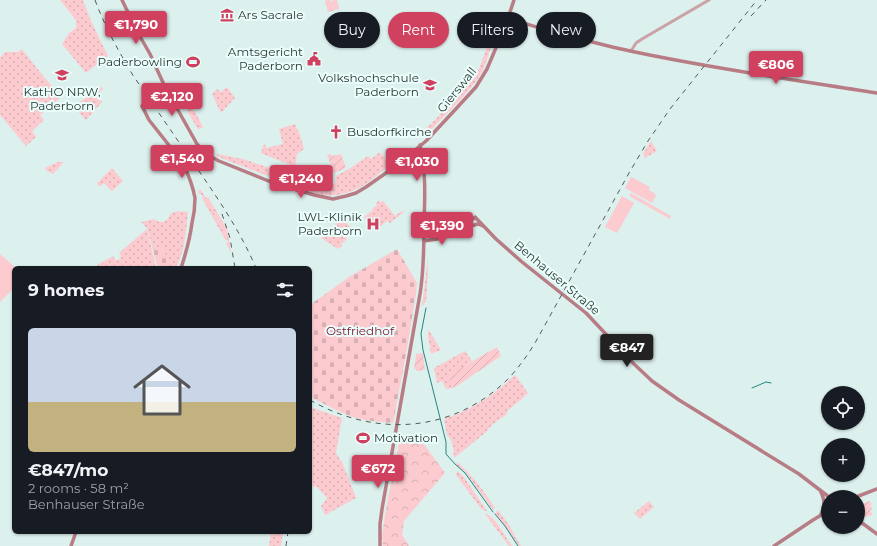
<!DOCTYPE html>
<html lang="en">
<head>
<meta charset="utf-8">
<style>
	body { margin:0; font-family:Montserrat,sans-serif; background:#242831; color:#f1f3f6; height:100vh; display:flex; flex-direction:column; font-size:15px; white-space:nowrap }
	* { box-sizing:border-box; margin:0 }
	p { font-size:13px; color:#9ea1a6 }
	.icon { flex:none; width:22px; height:22px; fill:none; stroke:currentColor; stroke-width:2; stroke-linecap:round; stroke-linejoin:round }
	.map { position:relative; flex:1; overflow:hidden }
	.drawer { position:absolute; left:12px; top:266px; width:300px; height:268px; display:flex; flex-direction:column; background:#171b24; border-radius:6px; box-shadow:0 1px 3px #0004 }
	.drawer>* { flex:none }
	.guide { position:absolute; left:324px; top:12px; width:380px; height:36px; display:flex; gap:8px }
	.buttons { position:absolute; left:821px; top:386px; display:grid; gap:8px }
	.buttons a { display:grid; place-items:center; width:44px; height:44px; border-radius:50%; background:#171b24; box-shadow:0 1px 3px #0004; font-size:20px }
	.price { position:absolute; translate:-50% -34px; padding:0 9px; border-radius:4px; background:#d04160; color:#fff; font-size:13px; line-height:26px; filter:drop-shadow(0 1px 2px #0008) }
	.price::after { content:''; position:absolute; left:50%; top:24px; width:12px; height:9px; margin-left:-6px; background:inherit; clip-path:polygon(0 0,100% 0,50% 100%) }
	.price.on { background:#222; color:#fff }
	ul { padding:0; list-style:none }
	li { display:grid; align-content:center; gap:8px; height:212px; padding:0 16px }
	li span { display:grid; place-items:center; height:124px; border-radius:6px; color:#555 }
	li>.icon { margin-inline-start:auto }
	span .icon { width:72px; height:72px; fill:#fffc; stroke-width:1 }
	li b { font-size:17px }
	h2 { display:flex; justify-content:space-between; align-items:center; height:48px; padding:0 16px; font-size:17px }
	.pill { padding:0 14px; border-radius:18px; background:#171b24; box-shadow:0 1px 3px #0004; font-size:14px; line-height:36px }
	.pill.on { background:#d04160; color:#fff }
	.map>svg:first-child { display:block }
	.grass { fill:url(#grass-dots) }
	.forest { fill:url(#forest-crowns) }
	.cemetery { fill:url(#cemetery-stones) }
	.garden { fill:url(#garden-furrows) }
	.pitch { fill:#fccbd0 }
	.lines { fill:none; stroke-linecap:round; stroke-linejoin:round }
	.stream { stroke:#25857e; stroke-width:1 }
	.tertiary { stroke:#cba2a6; stroke-width:3 }
	.secondary { stroke:#b87d84; stroke-width:3.5 }
	.rail { stroke:#515b5a; stroke-width:1; stroke-dasharray:5 5; stroke-linecap:butt }
	.secondary-bridge { stroke:#b87d84; stroke-width:3.5 }
	.labels { text-anchor:middle; stroke-width:4; stroke-linejoin:round; paint-order:stroke }
	.poi-label { font-size:12px; fill:#2f3736; stroke:#eafefb; text-anchor:end }
	.street-label { font-size:12px; fill:#2f3736; stroke:#eafefb }
	.park-label { font-size:12px; fill:#831b35; stroke:#eafefb }
</style>
</head>
<body>
<div class="map">
<svg width="877" height="546" viewBox="0 0 877 546">
	<defs>
		<pattern id="grass-dots" width="8" height="8" patternUnits="userSpaceOnUse"><rect width="8" height="8" fill="#fccbd0"/><path d="M2 2h.1M6 6h.1" fill="none" stroke="#d8afb3" stroke-width="1.8" stroke-linecap="round"/></pattern>
		<pattern id="forest-crowns" width="20" height="18" patternUnits="userSpaceOnUse"><rect width="20" height="18" fill="#fccbd0"/><path d="M2 6a3 3 0 1 1 6 0M12 15a3 3 0 1 1 6 0" fill="none" stroke="#d8afb3"/></pattern>
		<pattern id="cemetery-stones" width="16" height="16" patternUnits="userSpaceOnUse"><rect width="16" height="16" fill="#fccbd0"/><path d="M2 7V4a2 2 0 0 1 4 0v3zM10 15v-3a2 2 0 0 1 4 0v3z" fill="#d8afb3"/></pattern>
		<pattern id="garden-furrows" width="10" height="10" patternUnits="userSpaceOnUse"><rect width="10" height="10" fill="#fccbd0"/><path d="M-1 1l2-2M0 10L10 0M9 11l2-2" fill="none" stroke="#d8afb3"/></pattern>
	</defs>
	<rect width="100%" height="100%" fill="#dcf0ee"/>
	<!-- grass -->
	<g class="grass">
		<path d="M 60,0 L 83,0 L 91,21 L 108,56 L 86,73 L 62,44 L 69,33 L 76,28 L 76,20 Z"/>
		<path d="M 489,12 L 500,16 L 490,43 L 480,39 Z"/>
		<path d="M 488,44 L 492,45 L 483,70 L 477,80 L 461,99 L 425,136 L 422,132 L 434,121 L 474,77 L 479,69 Z"/>
		<path d="M 22,49 L 43,76 L 60,95 L 60,98 L 40,115 L 44,120 L 32,131 L 36,137 L 26,146 L 0,115 L 0,58 L 5,52 L 18,52 Z"/>
		<path d="M 100,86 L 103,89 L 96,96 L 102,102 L 86,120 L 74,107 Z"/>
		<path d="M 227,87 L 235,98 L 221,113 L 212,94 L 217,89 L 221,92 Z"/>
		<path d="M 190,107 L 191,109 L 193,108 L 203,127 L 200,129 L 198,129 L 186,109 Z"/>
		<path d="M 295,124 L 300,135 L 304,149 L 297,154 L 295,167 L 261,153 L 264,144 L 265,144 L 266,148 L 283,144 L 279,129 Z"/>
		<path d="M 651,141 L 657,151 L 645,158 L 643,154 Z"/>
		<path d="M 380,152 L 390,165 C 377,175 363,189 346,193 C 339,195 330,196 322,195 C 312,193 302,189 293,185 C 267,176 242,166 216,156 L 217,154 L 243,159 L 296,177 L 335,184 L 336,176 L 349,169 L 368,156 L 371,159 Z"/>
		<path d="M 58,162 L 64,162 L 53,174 L 47,171 L 45,168 Z"/>
		<path d="M 112,168 L 123,181 L 112,191 L 104,183 L 102,185 L 99,186 L 97,183 Z"/>
		<path d="M 200,189 L 206,198 L 227,238 L 227,240 L 226,241 L 202,198 L 203,197 L 201,194 L 199,194 L 198,192 Z"/>
		<path d="M 379,201 L 380,202 L 383,201 L 395,216 L 402,211 L 404,212 L 390,223 L 387,221 L 381,226 L 379,225 L 371,227 L 368,221 L 364,217 L 373,210 L 372,209 L 377,205 L 376,203 Z"/>
		<path d="M 179,211 L 188,212 C 186,231 185,249 177,266 L 169,268 L 158,268 L 147,228 L 141,222 L 154,219 L 159,222 L 163,222 L 168,219 L 171,213 Z"/>
		<path d="M 339,218 L 351,227 L 343,234 L 347,239 L 341,244 L 342,246 L 338,249 L 321,238 L 332,229 Z"/>
		<path d="M 147,229 L 156,268 L 98,268 L 97,265 L 113,256 L 115,260 L 117,260 L 120,259 L 121,256 L 119,253 Z"/>
		<path d="M 428,258 L 428,275 L 426,301 L 422,307 L 426,274 Z"/>
		<path d="M 428,329 L 441,350 L 431,354 L 428,336 Z"/>
		<path d="M 465,351 L 472,361 L 448,376 L 454,388 L 446,389 L 442,381 L 437,383 L 434,368 Z"/>
		<path d="M 515,375 L 528,393 L 524,397 L 507,411 L 507,414 L 493,424 L 485,433 L 454,458 C 453,449 454,441 447,435 L 444,419 C 475,408 491,397 515,375 Z"/>
		<path d="M 310,407 L 342,418 L 336,453 L 343,464 L 356,498 L 325,515 L 321,506 L 327,498 L 316,486 L 310,488 Z"/>
		<path d="M 458,463 C 473,476 484,491 495,508 L 493,510 L 466,473 L 455,464 Z"/>
		<path d="M 457,471 L 463,476 L 487,511 L 485,511 L 483,509 L 482,510 L 456,475 Z"/>
		<path d="M 649,501 L 654,507 L 640,519 L 634,513 Z"/>
		<path d="M 498,510 L 509,525 L 515,536 L 521,546 L 519,546 L 505,526 L 495,513 Z"/>
		<path d="M 485,514 L 487,514 C 496,518 505,537 512,546 L 509,546 Z"/>
		<path d="M 271,532 L 283,532 L 281,546 L 269,546 Z"/>
	</g>
	<!-- forest -->
	<g class="forest">
		<path d="M 208,197 L 227,229 L 231,251 L 230,251 L 226,243 L 228,242 L 227,238 L 206,198 Z"/>
		<path d="M 400,439 L 418,441 L 423,443 L 445,473 L 404,521 L 402,535 L 409,546 L 383,546 L 382,536 L 386,508 Z"/>
	</g>
	<!-- cemetery -->
	<g class="cemetery">
		<path d="M 327,0 L 330,0 L 331,2 L 333,1 L 332,0 L 337,0 L 339,9 L 328,12 L 325,1 Z"/>
		<path d="M 164,248 L 169,268 L 158,268 L 153,250 Z"/>
		<path d="M 397,249 L 417,283 L 416,293 L 408,343 L 393,423 C 381,422 368,421 356,418 C 340,413 325,404 310,397 L 310,305 L 349,277 Z"/>
	</g>
	<!-- garden -->
	<g class="garden">
		<path d="M 331,154 L 332,156 L 341,154 L 346,168 L 334,173 L 327,155 Z"/>
		<path d="M 497,347 L 501,356 L 454,388 L 447,376 Z"/>
		<path d="M 423,353 L 425,370 L 416,371 L 416,369 L 414,369 L 416,354 Z"/>
		<path d="M 869,501 L 872,504 L 870,506 L 872,508 L 870,511 L 873,514 L 870,516 L 866,517 L 859,511 L 858,508 L 859,506 Z"/>
	</g>
	<!-- pitch -->
	<g class="pitch">
		<path d="M 631,177 L 650,187 L 649,190 L 654,193 L 656,196 L 652,203 L 625,188 Z"/>
		<path d="M 631,193 L 671,216 L 670,219 L 629,196 Z"/>
		<path d="M 622,196 L 634,203 L 617,233 L 605,227 Z"/>
		<path d="M 0,254 L 16,268 L 14,268 L 14,288 L 0,302 Z"/>
	</g>
	<g class="lines">
		<!-- stream -->
		<g class="stream">
			<path d="M 426,308 L 421,334 L 423,350 L 446,442 L 446,454 L 455,464 L 465,473 L 493,512"/>
			<path d="M 752,388 L 766,382 L 771,383"/>
			<path d="M 495,514 L 505,526 L 518,546"/>
		</g>
		<!-- tertiary -->
		<path class="tertiary" d="M 631,51 L 636,43 L 642,39 L 709,0"/>
		<!-- secondary -->
		<g class="secondary">
			<path d="M 122,0 L 138,33 L 150,54 L 165,87 L 197,144 L 206,154 L 219,161 L 271,182 L 314,195 L 333,199 L 346,196 L 356,193 L 366,187 L 396,166 L 426,141 L 453,112 L 476,87 L 487,69 L 506,24 L 514,0"/>
			<path d="M 509,17 C 526,25 543,29 561,34 C 585,40 610,47 635,52 C 715,69 796,80 877,93"/>
			<path d="M 155,98 L 167,91"/>
			<path d="M 146,103 L 142,106 L 149,120 L 183,163 C 188,174 193,186 195,198 C 195,206 194,215 192,223 C 190,238 186,253 181,268"/>
			<path d="M 408,155 C 415,155 419,157 423,162"/>
			<path d="M 464,228 L 478,224 L 483,226"/>
			<path d="M 424,241 C 429,240 433,240 437,239 C 453,236 464,227 475,217 L 496,239 L 522,262 L 586,313 L 634,364 L 652,381 L 679,400 L 799,474 L 829,497"/>
			<path d="M 856,497 L 877,489"/>
			<path d="M 821,514 C 825,506 825,501 821,492"/>
			<path d="M 858,520 L 877,534"/>
			<path d="M 71,546 L 76,532"/>
			<path d="M 380,546 L 380,524 L 382,509 L 420,294 C 424,270 424,247 424,223 C 425,197 426,170 420,145"/>
			<path d="M 774,546 L 813,520 L 828,511"/>
		</g>
		<!-- rail -->
		<g class="rail">
			<path d="M 95,0 C 105,27 119,52 134,77 C 153,104 171,131 190,158 C 214,193 239,228 256,268"/>
			<path d="M 751,16 L 766,0"/>
			<path d="M 222,214 L 230,238 L 235,268"/>
			<path d="M 310,400 C 376,438 454,433 509,378 C 519,367 527,356 535,343 L 629,173 L 648,141 L 670,109 L 757,0"/>
			<path d="M 286,546 L 288,532"/>
		</g>
		<!-- secondary-bridge -->
		<path class="secondary-bridge" d="M 146,103 L 155,98"/>
	</g>
	<!-- icons -->
	<defs>
		<g id="museum-bare" transform="scale(1.08)"><path d="M0-6L6-3V-2H-6V-3ZM-5-1h2V3h-2ZM-1-1h2V3h-2ZM3-1h2V3H3ZM-6 4H6V6H-6Z" fill="#d04160" stroke="#eafefb" stroke-width="2.5" paint-order="stroke"/></g>
		<g id="civic-bare" transform="scale(1.08)"><path d="M-.6-6.5H3V-4.5H.6V-3L4-1V1h2V6H-6V1h2V-1L-.6-3ZM-1.2 2.5V6h2.4V2.5Z" fill="#d04160" stroke="#eafefb" stroke-width="2.5" paint-order="stroke"/></g>
		<g id="stadium-bare" transform="scale(1.08)"><path d="M0-5a6.5 5 0 1 0 0 10a6.5 5 0 1 0 0-10ZM-3.5-1.8h7v3.6h-7Z" fill="#d04160" stroke="#eafefb" stroke-width="2.5" paint-order="stroke"/></g>
		<g id="university-bare" transform="scale(1.08)"><path d="M0-5L7-2L0 1L-7-2ZM-4 1L0 2.5L4 1V4Q0 6-4 4Z" fill="#d04160" stroke="#eafefb" stroke-width="2.5" paint-order="stroke"/></g>
		<g id="church-bare" transform="scale(1.08)"><path d="M-1.2-6h2.4v3.5h3.3v2.4h-3.3V6h-2.4V-.1h-3.3v-2.4h3.3Z" fill="#d04160" stroke="#eafefb" stroke-width="2.5" paint-order="stroke"/></g>
		<g id="hospital-bare" transform="scale(1.08)"><path d="M-5-5h3v3.5h4V-5h3V5h-3V1.5h-4V5h-3Z" fill="#d04160" stroke="#eafefb" stroke-width="2.5" paint-order="stroke"/></g>
	</defs>
	<g fill-rule="evenodd">
		<use href="#museum-bare" x="227" y="15"/>
		<use href="#civic-bare" x="314" y="59"/>
		<use href="#stadium-bare" x="193" y="62"/>
		<use href="#university-bare" x="62" y="75"/>
		<use href="#university-bare" x="430" y="85"/>
		<use href="#church-bare" x="336" y="132"/>
		<use href="#hospital-bare" x="373" y="224"/>
		<use href="#stadium-bare" x="363" y="438"/>
	</g>
	<g class="labels">
		<!-- poi labels -->
		<g class="poi-label">
			<text x="238" y="19" text-anchor="start">Ars Sacrale</text>
			<text x="303" y="56">Amtsgericht<tspan x="303" dy="14">Paderborn</tspan></text>
			<text x="182" y="66">Paderbowling</text>
			<text x="419" y="82">Volkshochschule<tspan x="419" dy="14">Paderborn</tspan></text>
			<text x="62" y="96" text-anchor="middle">KatHO NRW,<tspan x="62" dy="14">Paderborn</tspan></text>
			<text x="347" y="136" text-anchor="start">Busdorfkirche</text>
			<text x="362" y="221">LWL-Klinik<tspan x="362" dy="14">Paderborn</tspan></text>
			<text x="374" y="442" text-anchor="start">Motivation</text>
		</g>
		<!-- street labels -->
		<g class="street-label">
			<text transform="translate(457 90) rotate(-51)" y="4">Gierswall</text>
			<text transform="translate(557 278) rotate(40)" y="4">Benhauser Straße</text>
		</g>
		<!-- park labels -->
		<g class="park-label">
			<text x="360" y="335">Ostfriedhof</text>
		</g>
	</g>
</svg>
<div class="buttons">
<a><svg class="icon" aria-label="locate" viewBox="0 0 24 24"><circle cx="12" cy="12" r="6"/><path d="M12 2v4M12 18v4M2 12h4M18 12h4"/></svg></a>
<a>+</a>
<a>−</a>
</div>
<b class="price" style="left:136px;top:45px">€1,790</b>
<b class="price" style="left:776px;top:85px">€806</b>
<b class="price" style="left:172px;top:117px">€2,120</b>
<b class="price" style="left:182px;top:179px">€1,540</b>
<b class="price" style="left:417px;top:182px">€1,030</b>
<b class="price" style="left:301px;top:199px">€1,240</b>
<b class="price" style="left:442px;top:246px">€1,390</b>
<b class="price on" style="left:627px;top:368px">€847</b>
<b class="price" style="left:378px;top:489px">€672</b>
<div class="guide">
<a class="pill">Buy</a>
<a class="pill on">Rent</a>
<a class="pill">Filters</a>
<a class="pill">New</a>
</div>
<section class="drawer">
<h2>9 homes<svg class="icon" aria-label="filters" viewBox="0 0 24 24"><path d="M4 7h16M4 17h16"/><circle cx="9" cy="7" r="2"/><circle cx="15" cy="17" r="2"/></svg></h2>
<ul>
<li><span style="background:linear-gradient(#c9d6e8 60%,#c2b280 0)"><svg class="icon" aria-label="home" viewBox="0 0 24 24"><path d="M3 11l9-7 9 7M6 9v11h12V9"/></svg></span><div><b>€847/mo</b><p>2 rooms · 58 m²</p><p>Benhauser Straße</p></div></li>
</ul>
</section>
</div>
</body>
</html>
